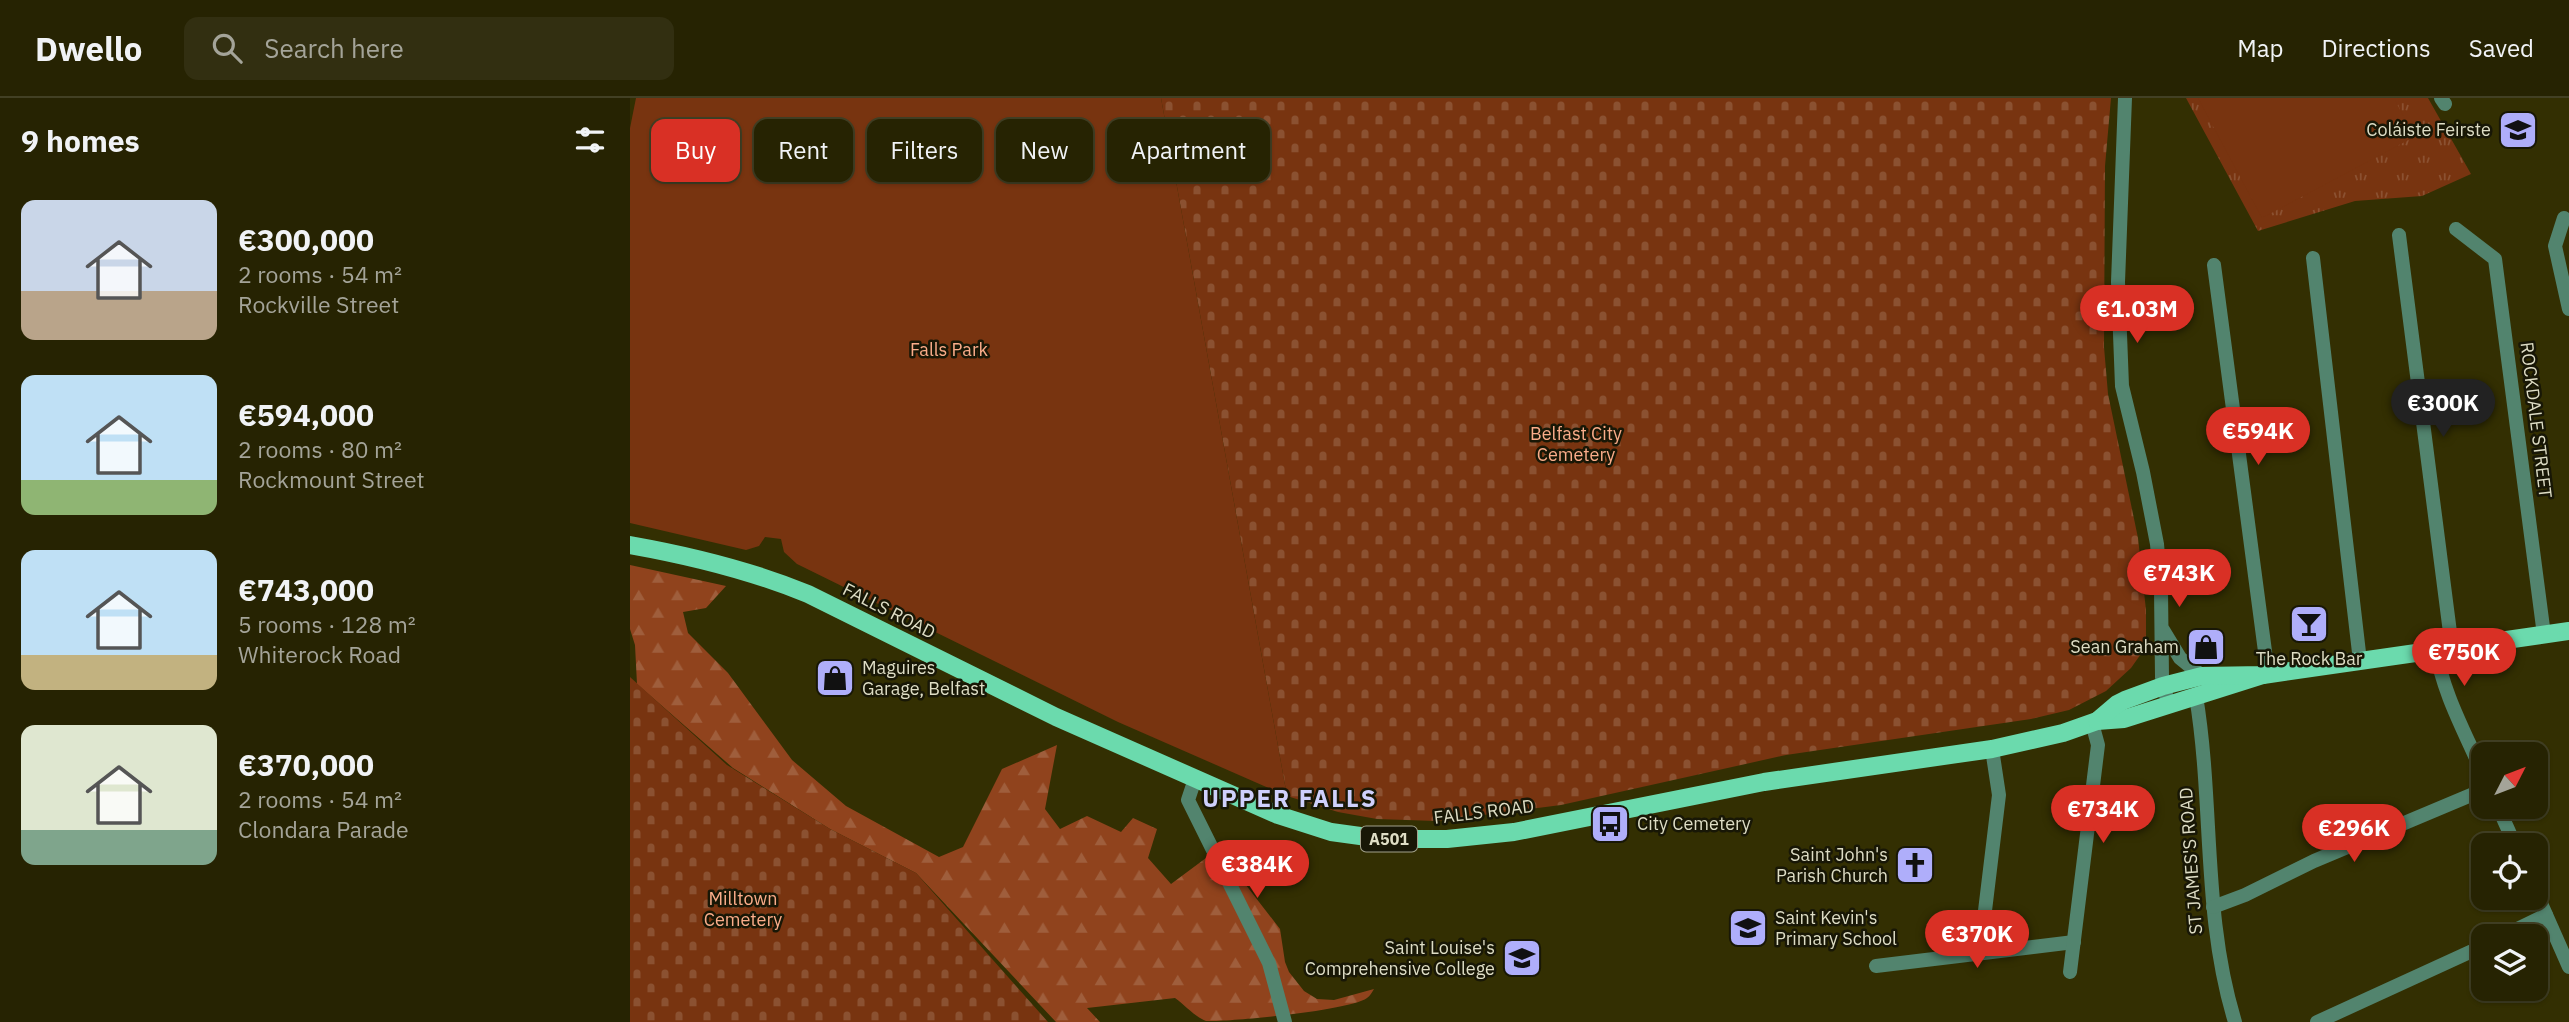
<!DOCTYPE html>
<html lang="en">
<head>
<meta charset="utf-8">
<style>
	body { margin:0; font-family:"IBM Plex Sans",sans-serif; background:#322f11; color:#f1f3f6; height:100vh; display:flex; flex-direction:column; font-size:26px; white-space:nowrap }
	* { box-sizing:border-box; margin:0 }
	p { font-size:23px; color:#a4a499 }
	.icon { flex:none; width:38px; height:38px; fill:none; stroke:currentColor; stroke-width:2; stroke-linecap:round; stroke-linejoin:round }
	.map { position:relative; flex:1; overflow:hidden }
	.sheet { display:flex; flex-direction:column; background:#262302; width:630px }
	.sheet>* { flex:none }
	.banner { position:absolute; left:21px; top:21px; width:665px; height:63px; display:flex; gap:14px }
	.needle { width:46px; rotate:48deg }
	.fabs { position:absolute; left:1841px; top:644px; display:grid; gap:14px }
	.fabs a { display:grid; place-items:center; width:77px; height:77px; border-radius:14px; background:#262302; box-shadow:0 2px 5px #0004,0 0 0 2px #424024; font-size:35px }
	.price { position:absolute; translate:-50% -60px; padding:0 16px; border-radius:24px; background:#d93025; color:#fff; font-size:23px; line-height:46px; filter:drop-shadow(0 2px 4px #0008) }
	.price::after { content:''; position:absolute; left:50%; top:42px; width:21px; height:16px; margin-left:-10px; background:inherit; clip-path:polygon(0 0,100% 0,50% 100%) }
	.price.current { background:#222; color:#fff }
	ul { padding:0; list-style:none }
	li { display:flex; align-items:center; gap:21px; height:175px; padding:0 21px }
	li span { display:grid; place-items:center; flex:none; width:196px; height:140px; border-radius:14px; color:#555 }
	li>.icon { margin-inline-start:auto }
	span .icon { width:84px; height:84px; fill:#fffc; stroke-width:1 }
	li b { font-size:30px }
	h2 { display:flex; justify-content:space-between; align-items:center; height:84px; padding:0 21px; font-size:30px }
	.tag { padding:0 24px; border-radius:14px; background:#262302; box-shadow:0 2px 5px #0004,0 0 0 2px #424024; font-size:24px; line-height:63px }
	.tag.current { background:#d93025; color:#fff }
	header { display:flex; align-items:center; gap:42px; box-sizing:border-box; height:98px; padding:0 35px; background:#262302; border-bottom:2px solid #424024 }
	header strong { font-size:33px }
	nav { display:flex; gap:38px; margin-inline-start:auto; font-size:24px }
	.search { width:490px; height:63px; background:#322f11; display:flex; align-items:center; gap:18px; box-sizing:border-box; padding:0 24px; border-radius:14px; color:#a4a499; font-size:26px }
	main { display:flex; flex:1; min-height:0 }
	.map>svg:first-child { display:block }
	.grass { fill:url(#grass-tufts) }
	.forest { fill:url(#forest-firs) }
	.cemetery { fill:url(#cemetery-stones) }
	.green { fill:#783410 }
	.lines { fill:none; stroke-linecap:round; stroke-linejoin:round }
	.minor { stroke:#52846e; stroke-width:14 }
	.tertiary { stroke:#52846e; stroke-width:14 }
	.primary { stroke:#6bdaad; stroke-width:18 }
	.labels { text-anchor:middle; stroke-width:5; stroke-linejoin:round; paint-order:stroke }
	.shield { fill:#181706; stroke:#a3a28c; stroke-width:2 }
	.shield-label { font-size:16px; font-weight:bold; fill:#deddc5 }
	.poi-label { font-size:18px; fill:#deddc5; stroke:#181706; text-anchor:end }
	.park-label { font-size:18px; fill:#fbad8a; stroke:#181706 }
	.street-label { font-size:18px; fill:#deddc5; stroke:#181706 }
	.district-label { font-size:24px; font-weight:bold; letter-spacing:2px; fill:#cfd0fc; stroke:#181706 }
</style>
</head>
<body>
<header>
<strong>Dwello</strong>
<div class="search"><svg class="icon" aria-label="search" viewBox="0 0 24 24"><circle cx="10" cy="10" r="6"/><path d="M15 15l6 6"/></svg>Search here</div>
<nav><a>Map</a><a>Directions</a><a>Saved</a></nav>
</header>
<main>
<section class="sheet">
<h2>9 homes<svg class="icon" aria-label="filters" viewBox="0 0 24 24"><path d="M4 7h16M4 17h16"/><circle cx="9" cy="7" r="2"/><circle cx="15" cy="17" r="2"/></svg></h2>
<ul>
<li><span style="background:linear-gradient(#c9d6e8 65%,#b9a48a 0)"><svg class="icon" aria-label="home" viewBox="0 0 24 24"><path d="M3 11l9-7 9 7M6 9v11h12V9"/></svg></span><div><b>€300,000</b><p>2 rooms · 54 m²</p><p>Rockville Street</p></div></li>
<li><span style="background:linear-gradient(#bfe0f5 75%,#8fb573 0)"><svg class="icon" aria-label="home" viewBox="0 0 24 24"><path d="M3 11l9-7 9 7M6 9v11h12V9"/></svg></span><div><b>€594,000</b><p>2 rooms · 80 m²</p><p>Rockmount Street</p></div></li>
<li><span style="background:linear-gradient(#bfe0f5 75%,#c2b280 0)"><svg class="icon" aria-label="home" viewBox="0 0 24 24"><path d="M3 11l9-7 9 7M6 9v11h12V9"/></svg></span><div><b>€743,000</b><p>5 rooms · 128 m²</p><p>Whiterock Road</p></div></li>
<li><span style="background:linear-gradient(#dfe7d0 75%,#7fa58c 0)"><svg class="icon" aria-label="home" viewBox="0 0 24 24"><path d="M3 11l9-7 9 7M6 9v11h12V9"/></svg></span><div><b>€370,000</b><p>2 rooms · 54 m²</p><p>Clondara Parade</p></div></li>
</ul>
</section>
<div class="map">
<svg width="1939" height="924" viewBox="0 0 1939 924">
	<defs>
		<pattern id="grass-tufts" width="24" height="20" patternUnits="userSpaceOnUse" patternTransform="scale(1.75)"><rect width="24" height="20" fill="#783410"/><path d="M3 7l-1-3M5 7V3M7 7l1-3M15 17l-1-3M17 17v-4M19 17l1-3" fill="none" stroke="#8b5131"/></pattern>
		<pattern id="forest-firs" width="22" height="20" patternUnits="userSpaceOnUse" patternTransform="scale(1.75)"><rect width="22" height="20" fill="#90431d"/><path d="M5 1l3.5 6h-7zM16 11l3.5 6h-7z" fill="#9f5e3c"/></pattern>
		<pattern id="cemetery-stones" width="16" height="16" patternUnits="userSpaceOnUse" patternTransform="scale(1.75)"><rect width="16" height="16" fill="#783410"/><path d="M2 7V4a2 2 0 0 1 4 0v3zM10 15v-3a2 2 0 0 1 4 0v3z" fill="#8b5131"/></pattern>
	</defs>
	<rect width="100%" height="100%" fill="#332f02"/>
	<!-- grass -->
	<path class="grass" d="M 1556,0 L 1798,0 L 1841,76 L 1792,98 L 1725,103 L 1628,133 Z"/>
	<!-- forest -->
	<path class="forest" d="M 0,467 L 96,488 L 76,510 L 53,514 L 58,535 L 98,575 L 162,662 L 216,708 L 309,759 L 333,749 L 372,671 L 427,647 L 415,711 L 430,731 L 457,718 L 491,734 L 503,720 L 527,731 L 518,760 L 541,786 L 576,760 L 602,769 L 650,831 L 655,864 L 659,874 L 674,893 L 687,901 L 704,902 L 744,891 C 742,894 740,898 737,900 C 719,913 596,924 576,923 C 565,919 555,907 545,900 L 457,910 L 470,924 L 426,924 L 286,775 L 200,731 L 103,670 L 7,586 L 5,547 L 0,531 Z"/>
	<!-- cemetery -->
	<g class="cemetery">
		<path d="M 531,0 L 1481,0 L 1475,68 L 1474,249 L 1478,296 L 1508,440 L 1516,512 L 1516,542 L 1513,553 L 1501,570 L 1476,593 L 1439,612 L 1401,621 L 1156,657 L 931,707 L 806,723 L 747,721 L 708,714 L 657,698 Z"/>
		<path d="M 0,579 L 97,667 L 200,731 L 286,775 L 418,924 L 0,924 Z"/>
	</g>
	<!-- green -->
	<g class="green">
		<path d="M 6,0 L 531,0 L 657,698 L 488,624 L 167,466 L 154,454 L 151,441 L 135,439 L 129,448 L 116,452 L 0,425 L 0,30 Z"/>
		<path d="M 1568,0 L 1764,0 L 1784,39 L 1632,120 Z"/>
	</g>
	<g class="lines">
		<!-- minor -->
		<g class="minor">
			<path d="M 1811,0 L 1815,6"/>
			<path d="M 1934,120 L 1925,148 L 1939,211"/>
			<path d="M 1826,131 L 1865,161 L 1914,537"/>
			<path d="M 1769,137 L 1822,550"/>
			<path d="M 1683,160 L 1730,563"/>
			<path d="M 1584,167 L 1638,576"/>
			<path d="M 1566,598 C 1584,707 1572,817 1605,924"/>
			<path d="M 565,681 L 558,702 L 639,865 L 655,924"/>
			<path d="M 1583,809 L 1615,797 L 1684,763 L 1853,692"/>
			<path d="M 1873,838 L 1916,817"/>
			<path d="M 1350,854 L 1369,697 L 1362,651"/>
			<path d="M 1246,868 L 1444,844"/>
			<path d="M 1440,874 L 1468,647 L 1462,625"/>
			<path d="M 1687,924 L 1853,848"/>
		</g>
		<!-- tertiary -->
		<g class="tertiary">
			<path d="M 1495,0 L 1488,184 L 1492,288 L 1513,374 L 1527,446 L 1531,492 L 1532,579 L 1538,606"/>
			<path d="M 1533,532 L 1550,560 L 1572,578"/>
			<path d="M 1806,552 C 1813,596 1836,636 1853,676"/>
			<path d="M 1868,709 L 1885,747"/>
			<path d="M 1906,794 L 1939,869"/>
		</g>
		<!-- primary -->
		<g class="primary">
			<path d="M 0,447 C 62,458 120,472 178,496 L 426,619 L 648,717 L 701,734 L 752,741 L 817,741 L 884,734 L 1134,684 L 1362,651 L 1433,635 L 1467,623 L 1494,621 L 1633,577"/>
			<path d="M 1467,623 L 1487,606 L 1495,602 L 1533,588 L 1572,578 L 1633,577 L 1939,533"/>
		</g>
	</g>
	<!-- icons -->
	<defs>
		<g id="school-square" transform="scale(2.0125)"><rect x="-9" y="-9" width="18" height="18" rx="4" fill="#afaefa" stroke="#181706"/><path d="M0-5L7-2L0 1L-7-2ZM-4 1L0 2.5L4 1V4Q0 6-4 4Z" fill="#111"/></g>
		<g id="bar-square" transform="scale(2.0125)"><rect x="-9" y="-9" width="18" height="18" rx="4" fill="#afaefa" stroke="#181706"/><path d="M-6-5H6L.8 .8V4.5H3.5V6h-7V4.5H-.8V.8Z" fill="#111"/></g>
		<g id="shop-square" transform="scale(2.0125)"><rect x="-9" y="-9" width="18" height="18" rx="4" fill="#afaefa" stroke="#181706"/><path d="M-5-2.5h2.3a2.7 3.5 0 0 1 5.4 0H5L5.5 6h-11ZM-1.5-2.5h3a1.5 2.3 0 0 0-3 0Z" fill="#111"/></g>
		<g id="bus-square" transform="scale(2.0125)"><rect x="-9" y="-9" width="18" height="18" rx="4" fill="#afaefa" stroke="#181706"/><path d="M-5-6H5V4H4V6H2V4H-2V6H-4V4H-5ZM-3.5-4V0h7V-4ZM-3.5 1.2v1.5H-2V1.2ZM2 1.2v1.5H3.5V1.2Z" fill="#111"/></g>
		<g id="church-square" transform="scale(2.0125)"><rect x="-9" y="-9" width="18" height="18" rx="4" fill="#afaefa" stroke="#181706"/><path d="M-1.2-6h2.4v3.5h3.3v2.4h-3.3V6h-2.4V-.1h-3.3v-2.4h3.3Z" fill="#111"/></g>
	</defs>
	<g fill-rule="evenodd">
		<use href="#school-square" x="1888" y="32"/>
		<use href="#bar-square" x="1679" y="526"/>
		<use href="#shop-square" x="1576" y="549"/>
		<use href="#shop-square" x="205" y="580"/>
		<use href="#bus-square" x="980" y="726"/>
		<use href="#church-square" x="1285" y="767"/>
		<use href="#school-square" x="1118" y="830"/>
		<use href="#school-square" x="892" y="860"/>
	</g>
	<g class="labels">
		<!-- shield labels -->
		<rect class="shield" x="731" y="728.5" width="56" height="25" rx="5"/>
		<g class="shield-label">
			<text x="759" y="747">A501</text>
		</g>
		<!-- poi labels -->
		<g class="poi-label">
			<text x="1861" y="38">Coláiste Feirste</text>
			<text x="1549" y="555">Sean Graham</text>
			<text x="1679" y="567" text-anchor="middle">The Rock Bar</text>
			<text x="232" y="576" text-anchor="start">Maguires<tspan x="232" dy="21">Garage, Belfast</tspan></text>
			<text x="1007" y="732" text-anchor="start">City Cemetery</text>
			<text x="1258" y="763">Saint John's<tspan x="1258" dy="21">Parish Church</tspan></text>
			<text x="1145" y="826" text-anchor="start">Saint Kevin's<tspan x="1145" dy="21">Primary School</tspan></text>
			<text x="865" y="856">Saint Louise's<tspan x="865" dy="21">Comprehensive College</tspan></text>
		</g>
		<!-- park labels -->
		<g class="park-label">
			<text x="319" y="258">Falls Park</text>
			<text x="946" y="342">Belfast City<tspan x="946" dy="21">Cemetery</tspan></text>
			<text x="113" y="807">Milltown<tspan x="113" dy="21">Cemetery</tspan></text>
		</g>
		<!-- street labels -->
		<g class="street-label">
			<text transform="translate(1906 322) rotate(83)" y="6">ROCKDALE STREET</text>
			<text transform="translate(259 513) rotate(27)" y="6">FALLS ROAD</text>
			<text transform="translate(854 714) rotate(-7)" y="6">FALLS ROAD</text>
			<text transform="translate(1561 763) rotate(-94)" y="6">ST JAMES'S ROAD</text>
		</g>
		<!-- district labels -->
		<g class="district-label">
			<text x="660" y="709">UPPER FALLS</text>
		</g>
	</g>
</svg>
<div class="fabs">
<a><svg class="needle" viewBox="-14 -14 28 28"><path d="M0-13l5 13h-10z" fill="#e53935"/><path d="M0 13l5-13h-10z" fill="#a4a499"/></svg></a>
<a><svg class="icon" aria-label="locate" viewBox="0 0 24 24"><circle cx="12" cy="12" r="6"/><path d="M12 2v4M12 18v4M2 12h4M18 12h4"/></svg></a>
<a><svg class="icon" aria-label="layers" viewBox="0 0 24 24"><path d="M12 4l9 5-9 5-9-5zM3 14l9 5 9-5"/></svg></a>
</div>
<b class="price" style="left:1507px;top:247px">€1.03M</b>
<b class="price current" style="left:1813px;top:341px">€300K</b>
<b class="price" style="left:1628px;top:369px">€594K</b>
<b class="price" style="left:1549px;top:511px">€743K</b>
<b class="price" style="left:1834px;top:590px">€750K</b>
<b class="price" style="left:1473px;top:747px">€734K</b>
<b class="price" style="left:1724px;top:766px">€296K</b>
<b class="price" style="left:627px;top:802px">€384K</b>
<b class="price" style="left:1347px;top:872px">€370K</b>
<div class="banner">
<a class="tag current">Buy</a>
<a class="tag">Rent</a>
<a class="tag">Filters</a>
<a class="tag">New</a>
<a class="tag">Apartment</a>
</div>
</div>
</main>
</body>
</html>
